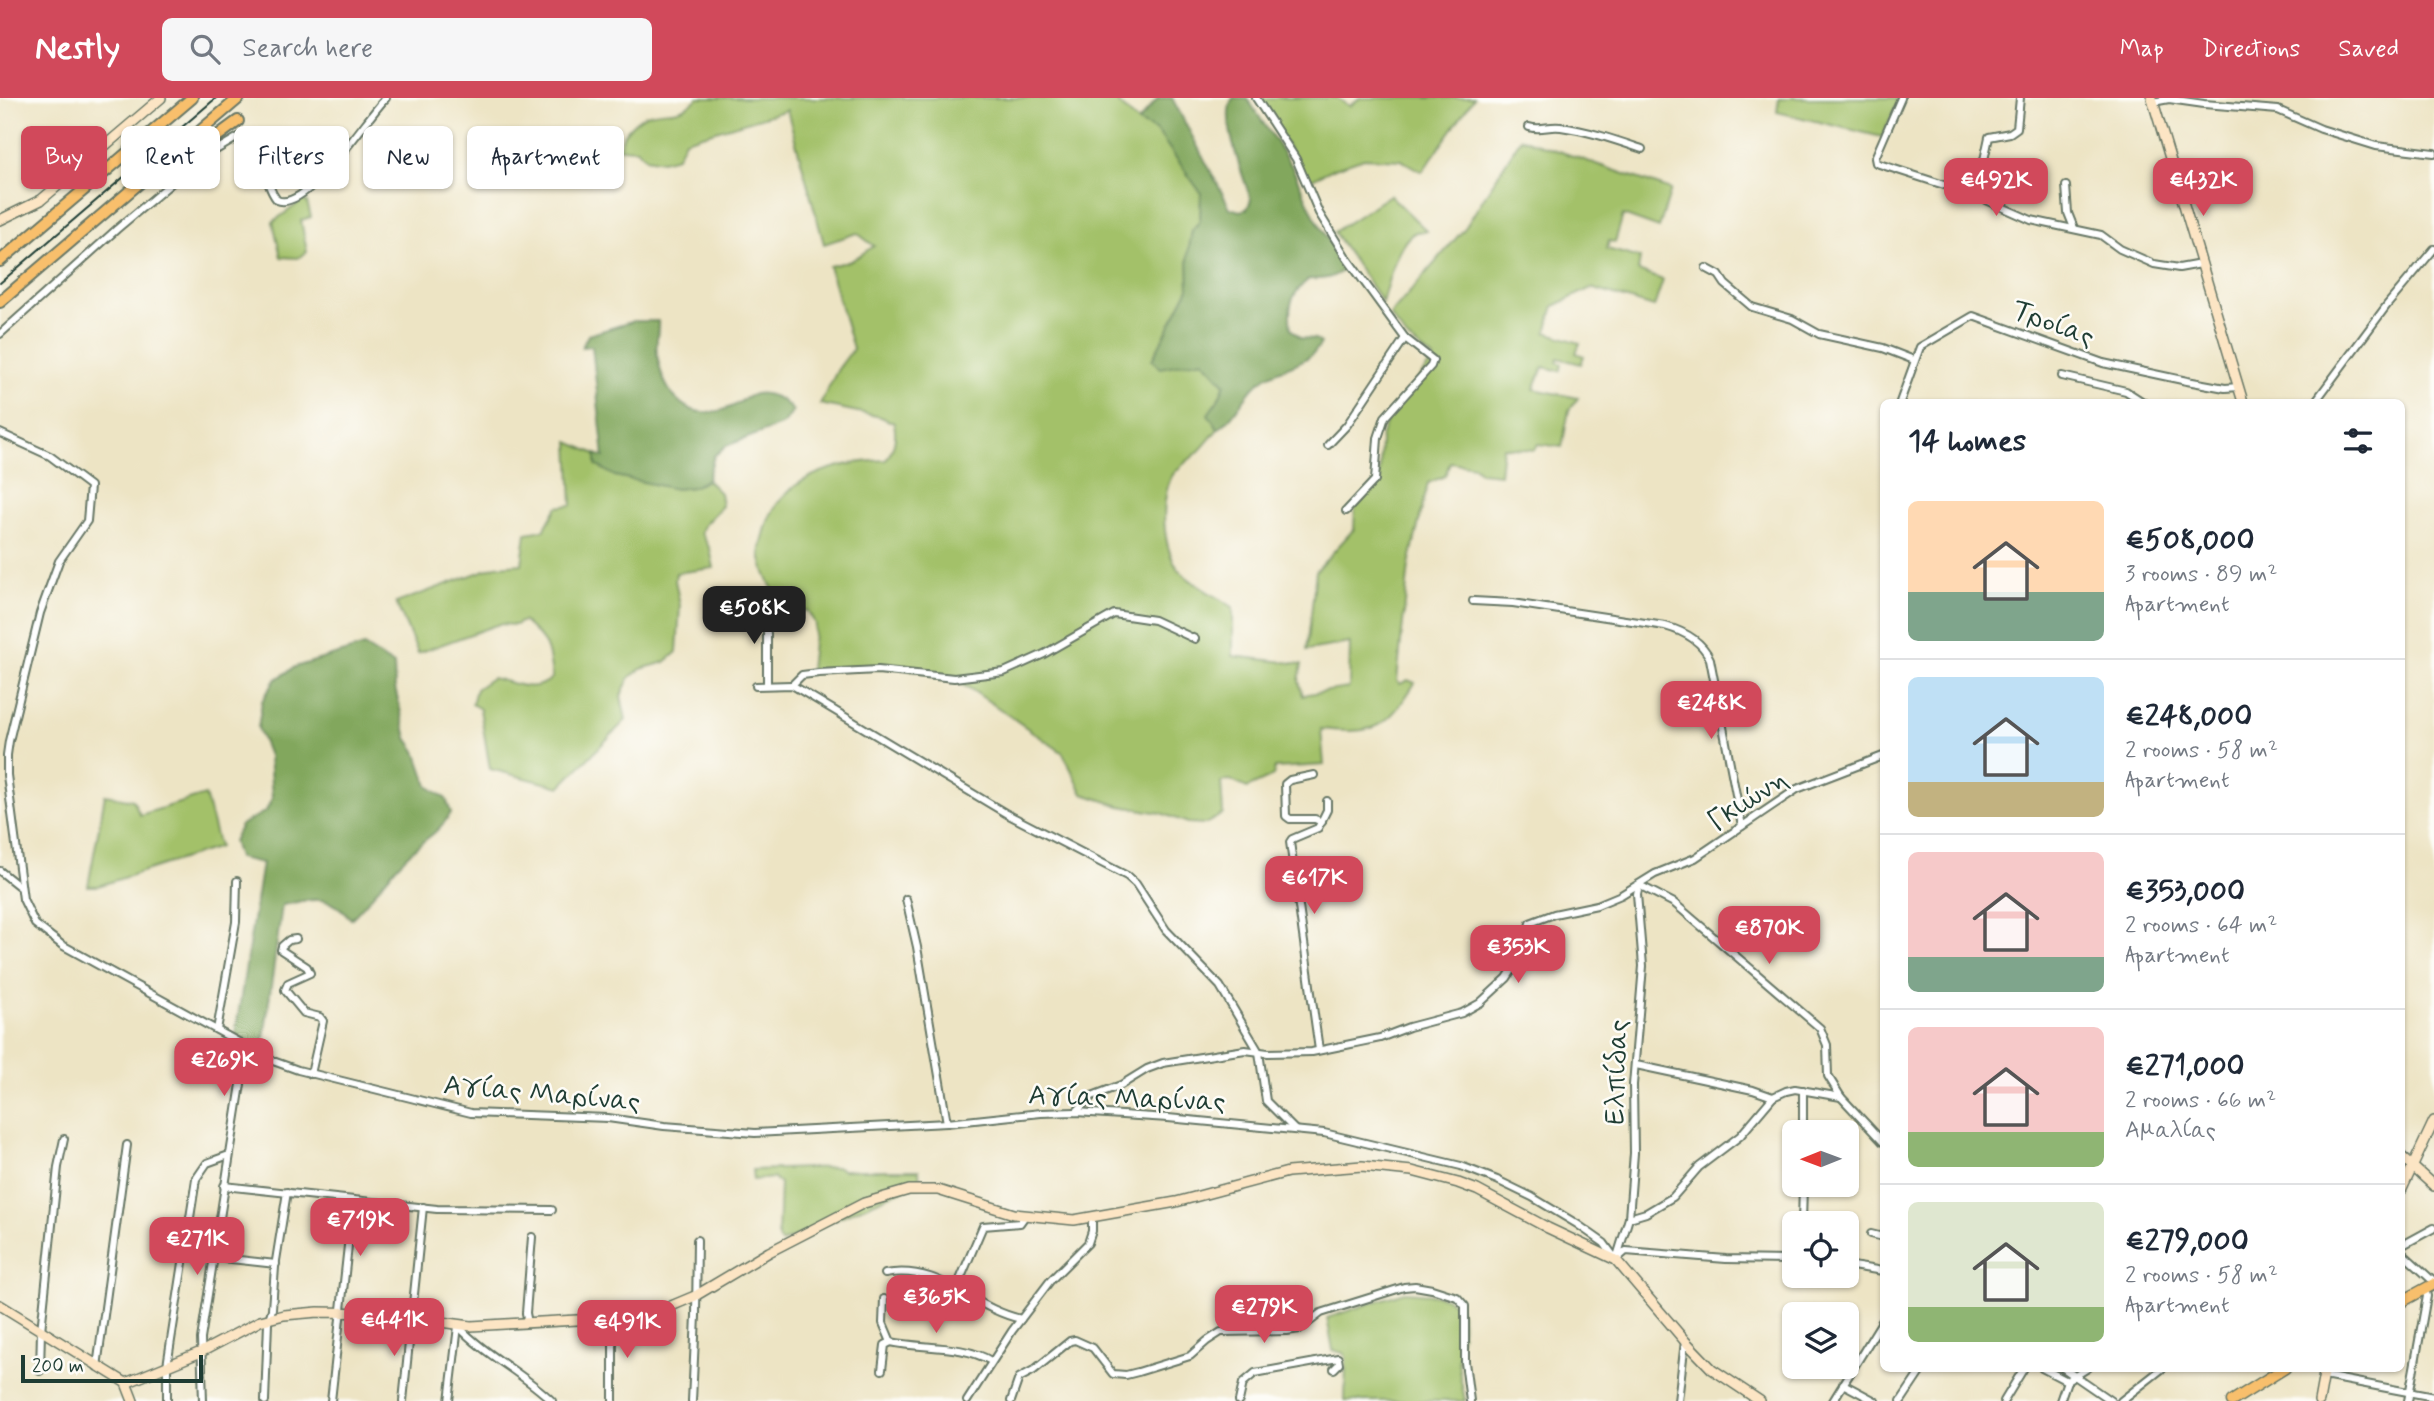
<!DOCTYPE html>
<html lang="en">
<head>
<meta charset="utf-8">
<style>
	body { margin:0; font-family:Mynerve,sans-serif; background:#f6f6f7; color:#1f2937; height:100vh; display:flex; flex-direction:column; font-size:26px; white-space:nowrap }
	* { box-sizing:border-box; margin:0 }
	p { font-size:23px; color:#747a83 }
	.icon { flex:none; width:38px; height:38px; fill:none; stroke:currentColor; stroke-width:2; stroke-linecap:round; stroke-linejoin:round }
	.map { position:relative; flex:1; overflow:hidden }
	.panel { position:absolute; left:1880px; top:301px; width:525px; height:973px; display:flex; flex-direction:column; background:#fff; border-radius:10px; box-shadow:0 2px 5px #0004 }
	.panel>* { flex:none }
	.hud { position:absolute; left:21px; top:28px; width:665px; height:63px; display:flex; gap:14px }
	.needle { width:46px; rotate:269deg }
	.buttons { position:absolute; left:1782px; top:1022px; display:grid; gap:14px }
	.buttons a { display:grid; place-items:center; width:77px; height:77px; border-radius:10px; background:#fff; box-shadow:0 2px 5px #0004; font-size:35px }
	.scale { position:absolute; left:21px; bottom:18px; width:182px; box-sizing:border-box; padding-left:7px; border:4px solid #1f3d34; border-top:0; font-size:19px; line-height:24px; white-space:nowrap; color:#1f3d34; -webkit-text-stroke:5px #fdfcf7; paint-order:stroke }
	.price { position:absolute; translate:-50% -60px; padding:0 16px; border-radius:14px; background:#d1495b; color:#fff; font-size:23px; line-height:46px; filter:drop-shadow(0 2px 4px #0008) }
	.price::after { content:''; position:absolute; left:50%; top:42px; width:21px; height:16px; margin-left:-10px; background:inherit; clip-path:polygon(0 0,100% 0,50% 100%) }
	.price.on { background:#222; color:#fff }
	ul { padding:0; list-style:none }
	li { display:flex; align-items:center; gap:21px; height:175px; padding:0 28px }
	li+li { border-top:2px solid #e0e1e3 }
	li span { display:grid; place-items:center; flex:none; width:196px; height:140px; border-radius:10px; color:#555 }
	li>.icon { margin-inline-start:auto }
	span .icon { width:84px; height:84px; fill:#fffc; stroke-width:1 }
	li b { font-size:30px }
	h2 { display:flex; justify-content:space-between; align-items:center; height:84px; padding:0 28px; font-size:30px }
	.tag { padding:0 24px; border-radius:10px; background:#fff; box-shadow:0 2px 5px #0004; font-size:24px; line-height:63px }
	.tag.on { background:#d1495b; color:#fff }
	header { display:flex; align-items:center; gap:42px; box-sizing:border-box; height:98px; padding:0 35px; background:#d1495b; color:#fff }
	header strong { font-size:33px }
	nav { display:flex; gap:38px; margin-inline-start:auto; font-size:24px }
	.search { width:490px; height:63px; background:#f6f6f7; display:flex; align-items:center; gap:18px; box-sizing:border-box; padding:0 24px; border-radius:10px; color:#747a83; font-size:26px }
	.map>svg:first-child { display:block }
	.green { fill:#a3c169; stroke:#617f4e; stroke-width:2 }
	.forest { fill:#82a75d; stroke:#507248; stroke-width:2 }
	.lines { fill:none; stroke-linecap:round; stroke-linejoin:round }
	.street-casing { stroke:#677766; stroke-width:10 }
	.secondary-casing { stroke:#677766; stroke-width:12 }
	.primary-casing { stroke:#677766; stroke-width:13 }
	.highway-casing { stroke:#677766; stroke-width:14 }
	.street { stroke:#fff; stroke-width:6 }
	.secondary { stroke:#fce5c4; stroke-width:9 }
	.primary { stroke:#f8bf6c; stroke-width:10 }
	.highway { stroke:#f8bf6c; stroke-width:10 }
	.rail { stroke:#1f3d34; stroke-width:2 }
	.labels { text-anchor:middle; stroke-width:5; stroke-linejoin:round; paint-order:stroke }
	.street-label { font-size:28px; fill:#1f3d34; stroke:#fdfcf7 }
</style>
</head>
<body>
<header>
<strong>Nestly</strong>
<div class="search"><svg class="icon" aria-label="search" viewBox="0 0 24 24"><circle cx="10" cy="10" r="6"/><path d="M15 15l6 6"/></svg>Search here</div>
<nav><a>Map</a><a>Directions</a><a>Saved</a></nav>
</header>
<div class="map">
<svg width="2434" height="1303" viewBox="0 0 2434 1303">
	<rect width="100%" height="100%" fill="#fdfcf7"/>
	<filter id="ink" filterUnits="userSpaceOnUse"><feTurbulence type="fractalNoise" baseFrequency=".0143" numOctaves="2"/><feDisplacementMap in="SourceGraphic" scale="14" xChannelSelector="R" yChannelSelector="G"/><feConvolveMatrix kernelMatrix="1 2 1 2 8 2 1 2 1" color-interpolation-filters="sRGB"/></filter>
	<filter id="wash" filterUnits="userSpaceOnUse"><feTurbulence type="fractalNoise" baseFrequency=".00686" numOctaves="4" result="noise"/><feDisplacementMap in="SourceGraphic" scale="28" xChannelSelector="R" yChannelSelector="G"/><feGaussianBlur stdDeviation="1.57" result="paint"/><feColorMatrix in="noise" values="0 0 0 0 0 0 0 0 0 0 0 0 0 0 0 0 0 1.4 0 .05"/><feComposite in="paint" operator="in"/></filter>
	<g filter="url(#wash)">
		<rect width="100%" height="100%" fill="#ede4c4"/>
		<!-- green -->
		<g class="green">
			<path d="M 698,0 L 1113,0 L 1138,24 L 1157,33 L 1201,95 L 1200,123 L 1192,132 L 1188,157 L 1189,190 L 1152,262 L 1185,264 L 1203,262 L 1225,286 L 1218,302 L 1209,316 L 1218,331 C 1211,339 1204,349 1196,356 C 1188,363 1178,369 1172,378 C 1159,402 1162,458 1183,476 C 1197,489 1217,499 1233,509 L 1233,558 L 1302,566 L 1299,583 L 1303,598 L 1308,596 L 1349,590 L 1350,545 L 1307,552 L 1316,473 L 1354,431 L 1355,410 L 1376,387 L 1380,373 L 1381,340 L 1388,319 L 1434,261 L 1407,240 L 1390,217 L 1465,130 L 1521,40 L 1671,92 L 1659,130 L 1623,117 L 1615,144 L 1609,143 L 1607,151 L 1640,160 L 1638,173 L 1663,182 L 1654,209 L 1591,190 L 1554,208 L 1546,234 L 1580,245 L 1576,255 L 1584,258 L 1581,266 L 1558,260 L 1557,264 L 1562,266 L 1560,273 L 1543,269 L 1534,291 L 1578,300 L 1569,312 L 1562,349 L 1538,346 L 1534,352 L 1503,349 L 1500,376 L 1480,374 L 1474,368 L 1450,364 L 1445,378 L 1428,385 L 1409,467 L 1397,583 L 1400,586 L 1408,582 L 1415,585 C 1386,631 1375,637 1321,631 L 1324,667 L 1275,670 L 1273,678 L 1247,690 L 1230,682 L 1221,684 L 1223,716 L 1205,726 L 1188,725 L 1161,715 L 1120,708 L 1083,696 L 1063,655 L 997,609 L 969,590 L 941,577 L 903,570 L 864,569 L 810,572 L 815,526 L 808,513 L 783,509 C 774,493 764,478 761,460 C 759,452 763,442 765,433 C 778,379 837,364 886,362 C 894,350 897,340 894,325 L 881,319 L 820,306 L 838,271 L 853,251 L 829,168 L 851,163 L 874,148 L 857,135 L 824,146 L 787,12 L 685,42 L 677,59 L 662,63 L 646,60 L 637,51 L 617,50 C 622,46 621,42 624,36 C 628,30 639,20 646,17 C 668,9 676,20 698,0 Z"/>
			<path d="M 1258,0 L 1337,0 L 1349,8 L 1360,0 L 1474,0 L 1422,74 L 1401,62 L 1364,60 L 1335,70 L 1308,83 Z"/>
			<path d="M 1779,0 L 1900,0 L 1882,39 L 1777,14 Z"/>
			<path d="M 1390,97 L 1427,133 C 1424,134 1419,133 1416,134 C 1397,142 1388,186 1382,204 L 1334,134 Z"/>
			<path d="M 303,102 L 307,104 L 311,119 L 301,122 L 307,154 L 298,160 L 281,159 L 273,124 Z"/>
			<path d="M 569,344 L 596,356 L 596,367 L 615,378 L 676,391 L 693,389 L 707,382 L 720,395 L 722,408 L 704,427 L 701,435 L 710,451 L 714,470 L 676,475 L 675,482 L 680,508 L 677,554 L 665,564 L 641,571 L 629,580 L 621,598 L 626,622 L 560,689 L 490,671 L 480,611 L 472,606 L 476,591 L 492,580 C 514,584 533,597 552,580 C 549,547 547,544 523,523 L 515,527 L 499,526 L 418,555 L 396,505 L 496,468 L 522,466 L 526,435 L 544,432 L 557,409 L 572,407 Z"/>
			<path d="M 105,697 L 133,702 L 140,717 L 205,697 L 219,749 L 98,788 L 88,788 Z"/>
			<path d="M 839,1069 L 842,1072 L 919,1072 L 920,1088 L 909,1089 L 781,1145 L 778,1140 L 780,1085 L 773,1080 L 753,1082 L 752,1072 Z"/>
			<path d="M 1404,1194 C 1422,1195 1455,1195 1461,1216 C 1465,1229 1459,1246 1458,1260 C 1458,1274 1463,1289 1465,1303 L 1345,1303 L 1346,1259 L 1343,1255 L 1333,1252 L 1327,1220 Z"/>
		</g>
		<!-- forest -->
		<g class="forest">
			<path d="M 1158,0 L 1172,0 L 1230,110 L 1240,113 L 1247,111 L 1251,102 C 1244,80 1219,19 1233,0 L 1247,0 L 1291,67 L 1314,117 L 1345,171 C 1333,180 1325,182 1309,181 C 1290,196 1288,209 1291,231 L 1301,240 L 1315,241 L 1321,245 C 1311,265 1284,268 1266,279 C 1245,292 1238,318 1218,331 L 1208,316 L 1218,302 L 1225,286 L 1203,262 L 1160,270 L 1152,262 L 1189,190 L 1188,157 L 1192,132 L 1200,123 L 1201,95 L 1157,33 L 1138,24 Z"/>
			<path d="M 634,223 L 658,223 C 659,234 655,245 657,256 C 663,296 687,327 731,309 C 739,306 746,298 755,296 C 768,293 785,302 793,313 L 784,326 L 726,348 L 714,358 L 707,382 L 693,389 L 676,391 L 615,378 L 596,367 L 596,356 L 604,359 L 592,248 L 582,249 L 588,237 Z"/>
			<path d="M 364,548 L 394,567 L 395,590 L 407,640 L 416,653 L 428,688 L 446,701 L 451,715 C 437,737 426,739 409,756 C 387,776 372,801 351,821 C 330,795 311,801 282,807 L 262,955 L 235,937 L 262,765 L 238,760 L 233,743 L 241,727 L 266,713 L 272,700 L 269,658 L 258,630 L 262,603 L 275,582 L 295,569 Z"/>
		</g>
	</g>
	<g filter="url(#ink)">
		<g class="lines">
			<!-- street casing -->
			<g class="street-casing">
				<g id="street">
					<path d="M 1256,0 L 1296,61 L 1319,115 L 1346,159 L 1405,240 L 1433,262 L 1431,268 L 1385,319 L 1378,340 L 1375,382 L 1346,413"/>
					<path d="M 1901,0 L 1875,60 L 1876,65 L 1975,97 L 2031,122 L 2101,137 L 2120,151 L 2154,166 L 2179,170 L 2201,166"/>
					<path d="M 2153,4 L 2169,1 L 2204,6 L 2278,12 L 2321,31 L 2376,48 L 2434,55"/>
					<path d="M 1529,29 C 1541,33 1549,27 1561,29 C 1589,33 1615,42 1642,51"/>
					<path d="M 1984,62 L 1989,39 L 2010,35 L 2017,30 L 2020,0"/>
					<path d="M 2066,88 L 2068,115 L 2074,130"/>
					<path d="M 1706,170 L 1719,177 L 1725,186 L 1752,209 L 1792,221 L 1819,236 L 1883,250 L 1914,262"/>
					<path d="M 0,236 L 117,131 L 199,62 L 240,38 L 252,38 C 267,56 262,83 277,102 C 307,115 366,20 386,0"/>
					<path d="M 2062,278 L 2126,293 L 2143,304"/>
					<path d="M 1900,304 L 1920,249 L 1973,218 L 2103,265 L 2187,283 L 2225,290 L 2239,289"/>
					<path d="M 2315,304 L 2387,207 L 2434,151"/>
					<path d="M 0,335 L 50,358 L 90,388 L 87,423 L 59,463 L 40,515 L 9,643 L 7,657 L 7,677 L 23,801 L 35,826 L 62,847 L 273,963 L 298,972 L 471,1015 L 608,1020 L 664,1028 L 755,1035 L 947,1025 L 1041,1015 L 1076,1014 L 1168,1020 L 1324,1035 L 1461,1068 L 1497,1082 L 1532,1099 L 1577,1126 L 1604,1145 L 1615,1160"/>
					<path d="M 1328,347 L 1347,327 L 1405,240"/>
					<path d="M 1473,503 L 1513,505 L 1665,528 C 1683,533 1702,543 1710,561 L 1742,728"/>
					<path d="M 763,506 L 767,536 L 767,586"/>
					<path d="M 792,587 L 802,577 L 819,575 L 878,572 L 954,580 L 1004,574 L 1044,556 L 1114,516 L 1154,522 L 1195,541"/>
					<path d="M 756,588 L 792,587 L 1007,716 L 1127,778 L 1136,786 L 1166,832 L 1220,888 L 1259,954 L 1266,1003 L 1294,1031"/>
					<path d="M 1314,677 L 1290,682 L 1285,686 L 1286,718 L 1290,721 L 1315,721 L 1322,724"/>
					<path d="M 0,773 L 20,789"/>
					<path d="M 1639,787 L 1674,805 L 1820,930 L 1827,947 L 1828,978 L 1841,999"/>
					<path d="M 906,801 L 917,849 L 947,1025"/>
					<path d="M 296,841 L 289,842 L 282,848 L 281,852 L 307,869 L 310,875 L 288,885 L 285,892 L 304,915 L 320,919 L 323,923 L 311,976"/>
					<path d="M 217,932 L 236,824 L 237,783"/>
					<path d="M 1319,952 L 1290,744 L 1292,741 L 1318,730 L 1327,712 L 1327,703"/>
					<path d="M 1636,967 L 1753,992 L 1773,999"/>
					<path d="M 1076,1014 L 1092,998 L 1121,987 L 1147,971 L 1163,965 L 1245,952 L 1268,955 L 1312,954 L 1380,940 L 1409,929 L 1462,915 L 1480,905 L 1507,880 L 1520,860 L 1530,825 L 1554,816 L 1597,807 L 1621,797 L 1655,776 L 1695,760 L 1797,691 L 1883,658"/>
					<path d="M 1803,1034 L 1803,992"/>
					<path d="M 224,1088 L 437,1111 L 552,1112"/>
					<path d="M 1629,1120 L 1646,1115 L 1673,1099 L 1699,1069 L 1740,1038 L 1773,999 L 1786,993 L 1795,991 L 1841,999 L 1883,1044"/>
					<path d="M 1802,1125 L 1803,1087"/>
					<path d="M 1871,1136 L 1883,1139"/>
					<path d="M 2401,1148 L 2434,1130"/>
					<path d="M 2401,1154 L 2434,1184"/>
					<path d="M 213,1159 L 276,1166"/>
					<path d="M 1618,1160 L 1626,1153 L 1726,1161 L 1794,1162"/>
					<path d="M 1616,1162 L 1629,1120 L 1634,1055 L 1633,987 L 1643,868 L 1637,796 L 1639,787"/>
					<path d="M 1846,1167 L 1883,1173"/>
					<path d="M 885,1176 C 942,1166 969,1209 1021,1221"/>
					<path d="M 956,1191 L 983,1128 L 1020,1125 L 1025,1118"/>
					<path d="M 884,1201 L 883,1225 L 891,1244 C 922,1251 963,1246 991,1263"/>
					<path d="M 528,1225 L 526,1215 L 532,1139"/>
					<path d="M 458,1228 C 485,1257 523,1275 552,1303"/>
					<path d="M 97,1269 L 127,1047"/>
					<path d="M 2042,1270 L 2067,1283"/>
					<path d="M 2063,1270 L 2111,1303"/>
					<path d="M 882,1272 L 885,1247 L 891,1244"/>
					<path d="M 40,1273 L 41,1233 L 58,1069 L 64,1041"/>
					<path d="M 2324,1278 L 2434,1299"/>
					<path d="M 1843,1286 L 1875,1303"/>
					<path d="M 167,1303 L 167,1268 L 196,1081 L 207,1065 L 229,1057"/>
					<path d="M 203,1303 L 201,1241 L 247,948"/>
					<path d="M 265,1303 L 268,1225 L 272,1211 L 275,1169 L 287,1094"/>
					<path d="M 331,1303 L 353,1102"/>
					<path d="M 403,1303 L 423,1109"/>
					<path d="M 449,1303 L 458,1228"/>
					<path d="M 613,1303 L 613,1220"/>
					<path d="M 692,1303 L 696,1218 L 697,1142"/>
					<path d="M 967,1303 L 1012,1233 L 1050,1183 L 1088,1145 L 1092,1133 L 1092,1119"/>
					<path d="M 1011,1303 L 1019,1280 L 1034,1272 L 1070,1243 L 1075,1242 L 1093,1250 L 1113,1276 L 1126,1277 L 1138,1274 L 1190,1258 L 1207,1243 L 1221,1234 L 1287,1233 L 1300,1231 L 1321,1215 L 1404,1189 L 1415,1188 L 1432,1191 L 1457,1199 L 1465,1208 L 1465,1264 L 1470,1303"/>
					<path d="M 1239,1303 L 1243,1285 L 1255,1275 L 1338,1260 L 1339,1266 L 1334,1271"/>
					<path d="M 1678,1303 L 1685,1243"/>
					<path d="M 1833,1303 L 1883,1222"/>
					<path d="M 1901,1303 L 1923,1270"/>
					<path d="M 2004,1303 L 2024,1270"/>
					<path d="M 2060,1303 L 2067,1283 L 2088,1270"/>
					<path d="M 2121,1303 L 2163,1270"/>
					<path d="M 2408,1303 L 2427,1198 L 2425,1191"/>
				</g>
			</g>
			<!-- secondary casing -->
			<g class="secondary-casing">
				<g id="secondary">
					<path d="M 2152,0 L 2243,304"/>
					<path d="M 0,122 L 41,102 L 161,0"/>
					<path d="M 2401,1058 L 2434,1088"/>
					<path d="M 2401,1093 L 2434,1023"/>
					<path d="M 0,1207 L 126,1285 L 133,1303"/>
					<path d="M 126,1285 L 201,1254 L 260,1223 L 284,1217 L 318,1214 L 374,1215 L 471,1228 L 613,1220 L 664,1211 L 695,1198 L 769,1154 L 864,1105 L 909,1092 L 938,1092 L 1014,1116 L 1074,1122 L 1176,1104 L 1288,1074 L 1362,1068 L 1412,1073 L 1458,1085 L 1477,1092 L 1548,1130 L 1616,1162 L 1685,1243 L 1712,1271 L 1760,1303"/>
					<path d="M 2319,1303 L 2325,1270"/>
				</g>
			</g>
			<!-- primary casing -->
			<g class="primary-casing">
				<g id="primary">
					<path d="M 2401,1204 L 2434,1186"/>
					<path d="M 2232,1303 L 2285,1270"/>
				</g>
			</g>
			<!-- highway casing -->
			<g class="highway-casing">
				<g id="highway">
					<path d="M 154,81 L 189,59 L 238,23"/>
					<path d="M 0,163 L 192,0"/>
					<path d="M 0,204 L 239,0"/>
				</g>
			</g>
			<!-- street -->
			<use href="#street" class="street"/>
			<!-- secondary -->
			<use href="#secondary" class="secondary"/>
			<!-- primary -->
			<use href="#primary" class="primary"/>
			<!-- highway -->
			<use href="#highway" class="highway"/>
			<!-- rail -->
			<path class="rail" d="M 0,185 L 216,0"/>
		</g>
	</g>
	<g class="labels">
		<!-- street labels -->
		<g class="street-label">
			<text transform="translate(2054 224) rotate(21)" y="10">Τροίας</text>
			<text transform="translate(1747 701) rotate(-33)" y="10">Γκιώνη</text>
			<text transform="translate(1615 974) rotate(-88)" y="10">Ελπίδας</text>
			<text transform="translate(542 994) rotate(5)" y="10">Αγίας Μαρίνας</text>
			<text transform="translate(1127 999) rotate(2)" y="10">Αγίας Μαρίνας</text>
		</g>
	</g>
</svg>
<div class="buttons">
<a><svg class="needle" viewBox="-14 -14 28 28"><path d="M0-13l5 13h-10z" fill="#e53935"/><path d="M0 13l5-13h-10z" fill="#747a83"/></svg></a>
<a><svg class="icon" aria-label="locate" viewBox="0 0 24 24"><circle cx="12" cy="12" r="6"/><path d="M12 2v4M12 18v4M2 12h4M18 12h4"/></svg></a>
<a><svg class="icon" aria-label="layers" viewBox="0 0 24 24"><path d="M12 4l9 5-9 5-9-5zM3 14l9 5 9-5"/></svg></a>
</div>
<div class="scale">200 m</div>
<b class="price" style="left:1996px;top:120px">€492K</b>
<b class="price" style="left:2203px;top:120px">€432K</b>
<b class="price on" style="left:754px;top:548px">€508K</b>
<b class="price" style="left:1711px;top:643px">€248K</b>
<b class="price" style="left:1314px;top:818px">€617K</b>
<b class="price" style="left:1769px;top:868px">€870K</b>
<b class="price" style="left:1518px;top:887px">€353K</b>
<b class="price" style="left:224px;top:1000px">€269K</b>
<b class="price" style="left:360px;top:1160px">€719K</b>
<b class="price" style="left:197px;top:1179px">€271K</b>
<b class="price" style="left:936px;top:1237px">€365K</b>
<b class="price" style="left:1264px;top:1247px">€279K</b>
<b class="price" style="left:394px;top:1260px">€441K</b>
<b class="price" style="left:627px;top:1262px">€491K</b>
<div class="hud">
<a class="tag on">Buy</a>
<a class="tag">Rent</a>
<a class="tag">Filters</a>
<a class="tag">New</a>
<a class="tag">Apartment</a>
</div>
<section class="panel">
<h2>14 homes<svg class="icon" aria-label="filters" viewBox="0 0 24 24"><path d="M4 7h16M4 17h16"/><circle cx="9" cy="7" r="2"/><circle cx="15" cy="17" r="2"/></svg></h2>
<ul>
<li><span style="background:linear-gradient(#ffd9b3 65%,#7fa58c 0)"><svg class="icon" aria-label="home" viewBox="0 0 24 24"><path d="M3 11l9-7 9 7M6 9v11h12V9"/></svg></span><div><b>€508,000</b><p>3 rooms · 89 m²</p><p>Apartment</p></div></li>
<li><span style="background:linear-gradient(#bfe0f5 75%,#c2b280 0)"><svg class="icon" aria-label="home" viewBox="0 0 24 24"><path d="M3 11l9-7 9 7M6 9v11h12V9"/></svg></span><div><b>€248,000</b><p>2 rooms · 58 m²</p><p>Apartment</p></div></li>
<li><span style="background:linear-gradient(#f6c9c9 75%,#7fa58c 0)"><svg class="icon" aria-label="home" viewBox="0 0 24 24"><path d="M3 11l9-7 9 7M6 9v11h12V9"/></svg></span><div><b>€353,000</b><p>2 rooms · 64 m²</p><p>Apartment</p></div></li>
<li><span style="background:linear-gradient(#f6c9c9 75%,#8fb573 0)"><svg class="icon" aria-label="home" viewBox="0 0 24 24"><path d="M3 11l9-7 9 7M6 9v11h12V9"/></svg></span><div><b>€271,000</b><p>2 rooms · 66 m²</p><p>Αμαλίας</p></div></li>
<li><span style="background:linear-gradient(#dfe7d0 75%,#8fb573 0)"><svg class="icon" aria-label="home" viewBox="0 0 24 24"><path d="M3 11l9-7 9 7M6 9v11h12V9"/></svg></span><div><b>€279,000</b><p>2 rooms · 58 m²</p><p>Apartment</p></div></li>
</ul>
</section>
</div>
</body>
</html>
